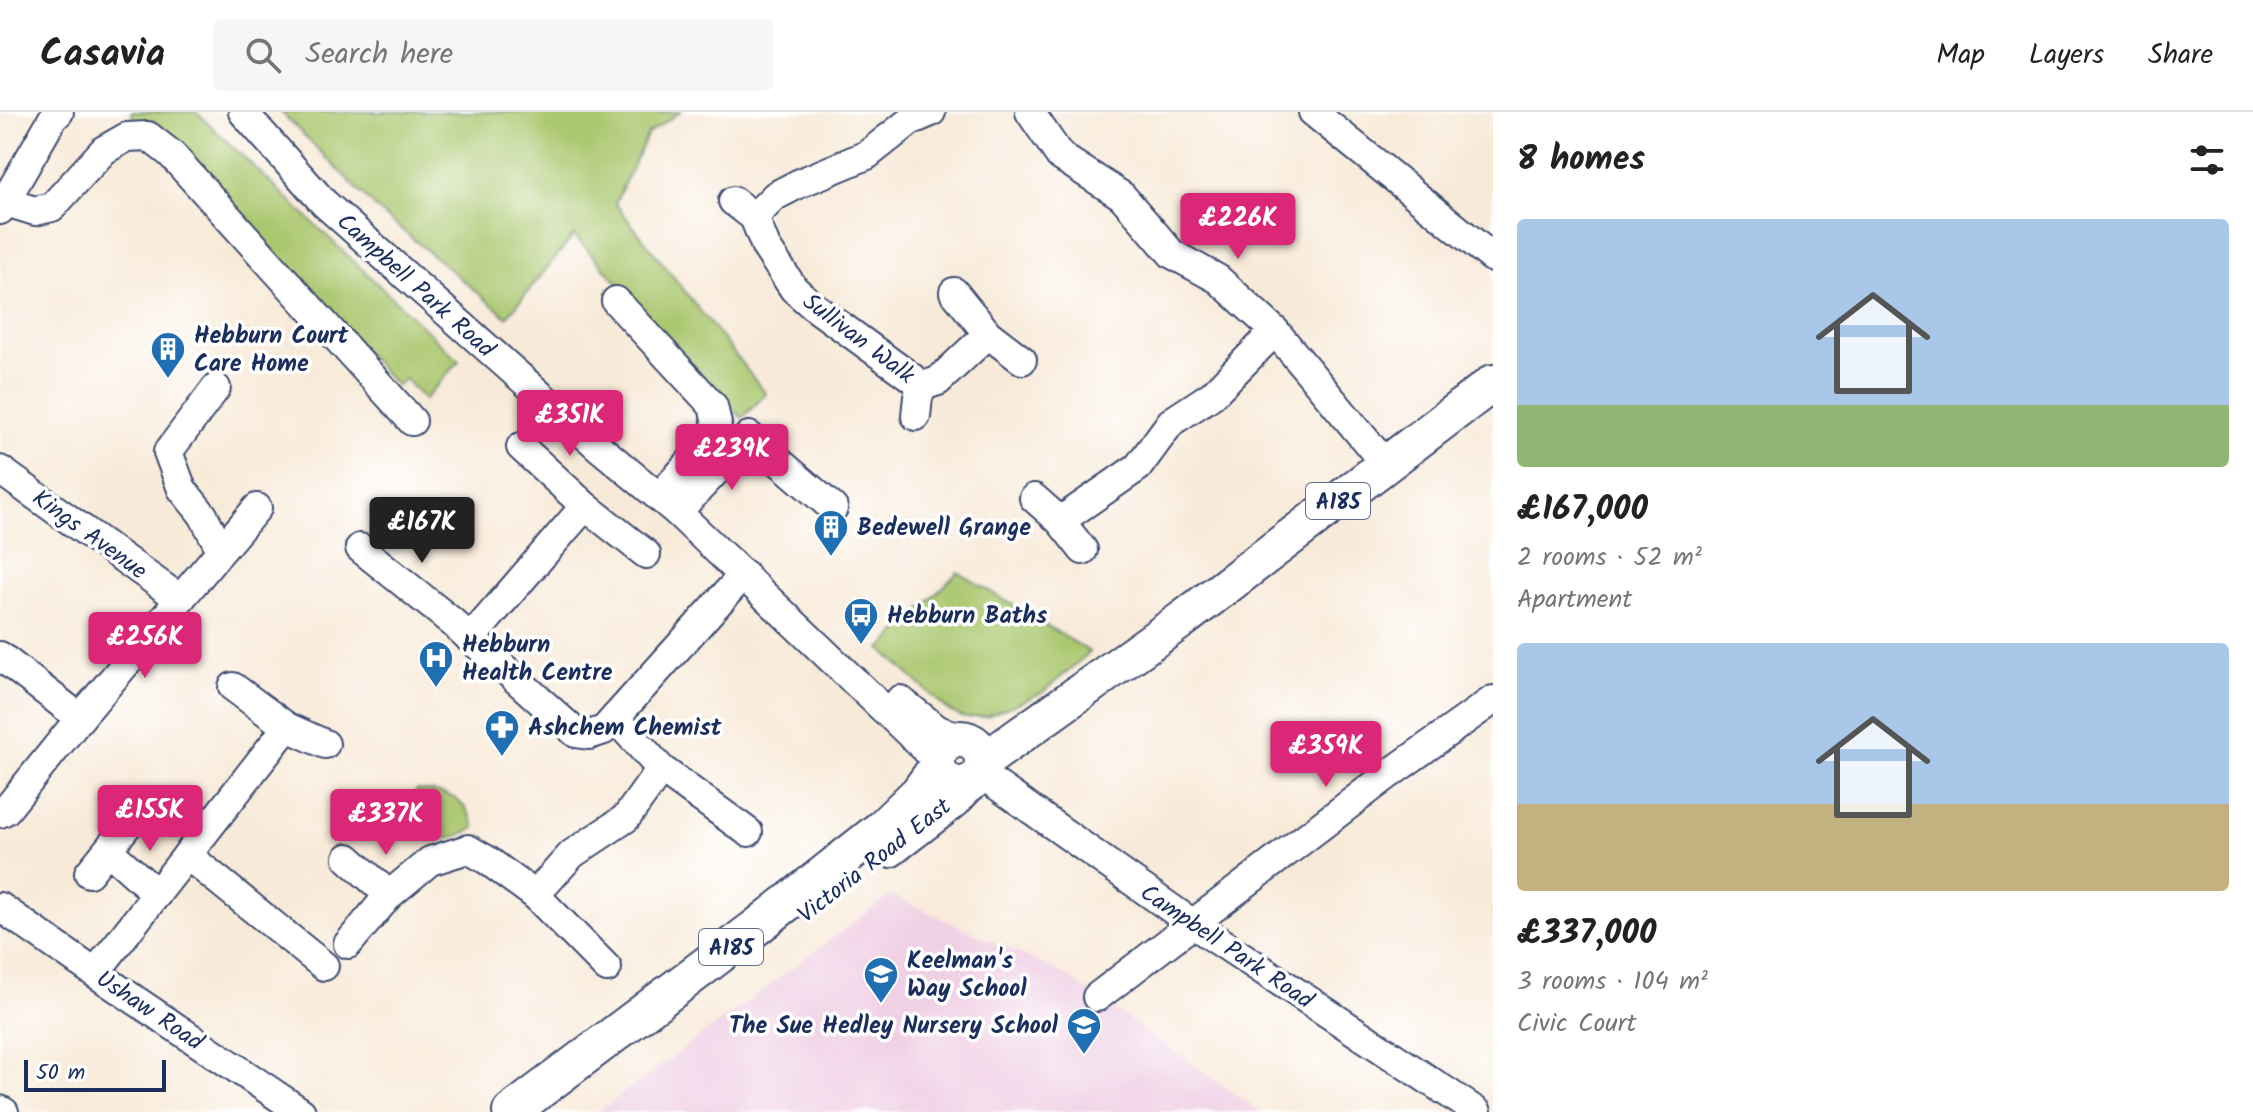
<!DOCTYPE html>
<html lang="en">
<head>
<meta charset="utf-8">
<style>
	body { margin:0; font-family:Kalam,sans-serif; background:#f6f6f6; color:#222; height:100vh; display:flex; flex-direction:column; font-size:30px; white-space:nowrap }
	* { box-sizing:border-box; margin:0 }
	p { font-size:26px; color:#767676 }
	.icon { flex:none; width:44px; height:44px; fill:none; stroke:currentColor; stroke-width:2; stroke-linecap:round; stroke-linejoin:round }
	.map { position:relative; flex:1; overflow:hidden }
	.panel { display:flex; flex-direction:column; background:#fff; width:760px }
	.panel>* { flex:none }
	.scale { position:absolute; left:24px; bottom:20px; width:142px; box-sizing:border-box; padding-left:8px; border:4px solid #1b2f5e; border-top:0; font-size:22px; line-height:28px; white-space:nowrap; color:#1b2f5e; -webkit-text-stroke:6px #fff; paint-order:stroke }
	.price { position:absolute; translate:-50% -68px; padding:0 18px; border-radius:8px; background:#db2777; color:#fff; font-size:26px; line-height:52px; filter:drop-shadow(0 2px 4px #0008) }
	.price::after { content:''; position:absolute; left:50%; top:48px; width:24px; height:18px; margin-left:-12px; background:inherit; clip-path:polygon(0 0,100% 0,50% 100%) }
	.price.active { background:#222; color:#fff }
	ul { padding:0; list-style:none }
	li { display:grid; align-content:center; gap:16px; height:424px; padding:0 24px }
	li span { display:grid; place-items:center; height:248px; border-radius:8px; color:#555 }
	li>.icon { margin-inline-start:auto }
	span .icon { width:144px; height:144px; fill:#fffc; stroke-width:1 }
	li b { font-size:34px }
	h2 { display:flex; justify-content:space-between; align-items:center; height:96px; padding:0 24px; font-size:34px }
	header { display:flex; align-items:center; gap:48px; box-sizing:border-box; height:112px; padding:0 40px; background:#fff; border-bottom:2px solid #e0e0e0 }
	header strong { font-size:38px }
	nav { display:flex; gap:44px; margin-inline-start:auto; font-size:28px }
	.search { width:560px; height:72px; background:#f6f6f6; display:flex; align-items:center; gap:20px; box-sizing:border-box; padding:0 28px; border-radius:8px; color:#767676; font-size:30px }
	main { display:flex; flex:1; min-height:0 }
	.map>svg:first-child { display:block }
	.built { fill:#f0d0e5 }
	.green { fill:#abc86f; stroke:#637c66; stroke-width:2 }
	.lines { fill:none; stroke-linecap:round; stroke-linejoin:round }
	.minor-casing { stroke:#3c4b70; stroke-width:32 }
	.major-casing { stroke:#3c4b70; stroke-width:40 }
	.minor { stroke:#fff; stroke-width:28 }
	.major { stroke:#fff; stroke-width:36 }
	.labels { text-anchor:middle; stroke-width:7; stroke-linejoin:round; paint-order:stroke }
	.shield { fill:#fff; stroke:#5f6d8e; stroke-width:2 }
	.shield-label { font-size:22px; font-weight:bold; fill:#1b2f5e }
	.street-label { font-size:24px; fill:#1b2f5e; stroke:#fff }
	.poi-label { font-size:24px; font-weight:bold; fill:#1b2f5e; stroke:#fff; text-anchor:start }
</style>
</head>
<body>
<header>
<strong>Casavia</strong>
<div class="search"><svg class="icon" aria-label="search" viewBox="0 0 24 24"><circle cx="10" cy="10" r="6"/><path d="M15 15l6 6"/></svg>Search here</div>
<nav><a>Map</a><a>Layers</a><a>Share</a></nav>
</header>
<main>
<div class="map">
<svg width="1493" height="1000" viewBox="0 0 1493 1000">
	<rect width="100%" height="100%" fill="#fff"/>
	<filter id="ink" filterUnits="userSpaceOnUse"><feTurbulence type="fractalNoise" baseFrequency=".0125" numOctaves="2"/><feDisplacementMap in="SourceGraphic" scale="16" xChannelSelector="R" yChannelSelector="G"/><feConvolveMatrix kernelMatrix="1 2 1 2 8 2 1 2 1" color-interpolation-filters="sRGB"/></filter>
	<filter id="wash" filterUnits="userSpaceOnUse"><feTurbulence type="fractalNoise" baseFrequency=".006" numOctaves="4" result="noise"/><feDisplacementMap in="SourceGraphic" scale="32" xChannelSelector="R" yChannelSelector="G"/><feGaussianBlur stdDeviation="1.8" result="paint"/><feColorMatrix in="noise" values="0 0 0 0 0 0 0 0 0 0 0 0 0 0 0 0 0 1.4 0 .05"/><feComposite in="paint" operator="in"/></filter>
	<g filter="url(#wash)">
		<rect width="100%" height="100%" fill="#f8ead8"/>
		<!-- built -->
		<path class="built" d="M 891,783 L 1064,862 L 1261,1000 L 598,1000 Z"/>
		<!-- green -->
		<g class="green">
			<path d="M 131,0 L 196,0 L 459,249 L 424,288 L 405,267 L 396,274 L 163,18 L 134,10 Z"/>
			<path d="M 281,0 L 680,0 L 648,22 L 615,91 L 766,282 L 742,306 L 574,123 L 507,205 L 378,98 Z"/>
			<path d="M 958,460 L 1090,540 L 1042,581 L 987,604 L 964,606 L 949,599 L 881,537 Z"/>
			<path d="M 417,678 C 448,681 465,684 475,716 C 456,727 420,737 406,712 C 403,706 404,699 404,693 Z"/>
		</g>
	</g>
	<g filter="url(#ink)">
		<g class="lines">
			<!-- minor casing -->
			<g class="minor-casing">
				<g id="minor">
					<path d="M 243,0 L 324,91 L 601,337 L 677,400 L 937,648"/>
					<path d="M 1030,0 L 1060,44 L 1122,84 L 1172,142 L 1218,167 L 1275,219 L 1386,353"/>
					<path d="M 1313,0 L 1493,146"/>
					<path d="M 733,89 L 754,105 L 766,135 L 794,177 L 812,193 L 923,274 L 938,269 L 988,222"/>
					<path d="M 6,90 L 35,99 L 52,95 L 104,38 L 127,25 L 148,24 L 171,42 L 412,309"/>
					<path d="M 0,98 L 53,6 L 59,0"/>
					<path d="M 754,105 L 775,84 L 800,71 L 867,43 L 910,9 L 931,0"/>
					<path d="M 954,180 L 988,222 L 1022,248"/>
					<path d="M 616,189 L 713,294 L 717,312 L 710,328 L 659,385"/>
					<path d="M 216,276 L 168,340 L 182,377 L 203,403 L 221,438"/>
					<path d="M 916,304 L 918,285 L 923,274"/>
					<path d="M 521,335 L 585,394 L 646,442"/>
					<path d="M 0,358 L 180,487"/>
					<path d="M 1034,386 L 1060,409 L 1083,438"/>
					<path d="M 677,400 L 749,324 L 833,396"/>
					<path d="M 1060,409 L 1138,355 L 1171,310 L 1212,283 L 1275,219"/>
					<path d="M 360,436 L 451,509 L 576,621 L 589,623 L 604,618 L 744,462"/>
					<path d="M 470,527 L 585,394"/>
					<path d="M 0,544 L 80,606"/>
					<path d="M 233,575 L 287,615 L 325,632"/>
					<path d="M 900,588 L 938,618 L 963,627"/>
					<path d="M 615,606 L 661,657 L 748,720"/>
					<path d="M 981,662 L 1193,812 L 1477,1000"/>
					<path d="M 0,701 L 6,698 L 80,606 L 257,396"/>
					<path d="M 109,739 L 157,782"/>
					<path d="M 187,743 L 324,854"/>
					<path d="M 348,746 L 389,783"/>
					<path d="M 89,761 L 139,699"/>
					<path d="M 535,783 L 572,742 L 626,706 L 661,657"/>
					<path d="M 0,795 L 95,861 L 301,1000"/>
					<path d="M 348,832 L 389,783 L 430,749 L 468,737 L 487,748 L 535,783 L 607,856"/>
					<path d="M 95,861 L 287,615"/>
					<path d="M 1097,885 L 1385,665 L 1493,588"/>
					<path d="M 0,998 L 4,1000"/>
				</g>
			</g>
			<!-- major casing -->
			<g class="major-casing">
				<g id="major">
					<circle cx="960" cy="650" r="23"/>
					<path d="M 984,649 L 1183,507 L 1493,271"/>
					<path d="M 889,737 L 953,688 L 968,672"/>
					<path d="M 511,1000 L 754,817 L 883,715 L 919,680 L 937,655"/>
				</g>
			</g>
			<!-- minor -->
			<use href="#minor" class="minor"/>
			<!-- major -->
			<use href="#major" class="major"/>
		</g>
	</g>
	<!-- icons -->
	<defs>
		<g id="building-pin" transform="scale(1.8)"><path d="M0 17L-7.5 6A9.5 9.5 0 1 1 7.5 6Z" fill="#1f6fb2" stroke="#fff"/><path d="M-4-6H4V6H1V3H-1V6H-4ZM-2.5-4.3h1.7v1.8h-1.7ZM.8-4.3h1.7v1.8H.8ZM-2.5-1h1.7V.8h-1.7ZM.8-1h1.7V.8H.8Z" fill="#fff"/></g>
		<g id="bus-pin" transform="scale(1.8)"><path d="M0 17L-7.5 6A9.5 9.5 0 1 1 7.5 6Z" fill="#1f6fb2" stroke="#fff"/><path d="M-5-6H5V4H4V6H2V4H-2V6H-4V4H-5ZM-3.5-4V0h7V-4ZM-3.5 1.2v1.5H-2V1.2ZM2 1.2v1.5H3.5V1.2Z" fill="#fff"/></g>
		<g id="hospital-pin" transform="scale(1.8)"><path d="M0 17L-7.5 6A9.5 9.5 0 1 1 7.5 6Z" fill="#1f6fb2" stroke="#fff"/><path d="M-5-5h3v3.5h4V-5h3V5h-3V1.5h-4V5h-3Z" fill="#fff"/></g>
		<g id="pharmacy-pin" transform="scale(1.8)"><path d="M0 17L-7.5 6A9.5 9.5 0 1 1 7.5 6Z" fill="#1f6fb2" stroke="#fff"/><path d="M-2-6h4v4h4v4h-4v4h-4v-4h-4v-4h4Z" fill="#fff"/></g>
		<g id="school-pin" transform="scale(1.8)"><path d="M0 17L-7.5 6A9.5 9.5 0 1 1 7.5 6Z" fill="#1f6fb2" stroke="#fff"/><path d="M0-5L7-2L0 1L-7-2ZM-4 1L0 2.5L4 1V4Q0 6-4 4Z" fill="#fff"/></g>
	</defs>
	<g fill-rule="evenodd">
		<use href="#building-pin" x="168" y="237"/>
		<use href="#building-pin" x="831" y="415"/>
		<use href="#bus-pin" x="861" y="503"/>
		<use href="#hospital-pin" x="436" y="546"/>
		<use href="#pharmacy-pin" x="502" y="615"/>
		<use href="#school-pin" x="881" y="862"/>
		<use href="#school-pin" x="1084" y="913"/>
	</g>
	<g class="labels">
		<!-- shield labels -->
		<g class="shield">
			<rect x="1306" y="371" width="64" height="36" rx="6"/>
			<rect x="699" y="817" width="64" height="36" rx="6"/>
		</g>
		<g class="shield-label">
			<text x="1338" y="397">A185</text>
			<text x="731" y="843">A185</text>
		</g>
		<!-- street labels -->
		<g class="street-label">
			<text transform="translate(416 173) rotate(42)" y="8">Campbell Park Road</text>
			<text transform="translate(859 226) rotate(37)" y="8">Sullivan Walk</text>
			<text transform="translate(90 422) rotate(36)" y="8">Kings Avenue</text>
			<text transform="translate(874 748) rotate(-38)" y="8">Victoria Road East</text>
			<text transform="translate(1227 834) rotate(34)" y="8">Campbell Park Road</text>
			<text transform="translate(150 898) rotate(34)" y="8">Ushaw Road</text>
		</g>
		<!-- poi labels -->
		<g class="poi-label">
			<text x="194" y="231">Hebburn Court<tspan x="194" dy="28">Care Home</tspan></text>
			<text x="857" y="423">Bedewell Grange</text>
			<text x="887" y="511">Hebburn Baths</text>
			<text x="462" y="540">Hebburn<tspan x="462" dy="28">Health Centre</tspan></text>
			<text x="528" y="623">Ashchem Chemist</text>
			<text x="907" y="856">Keelman's<tspan x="907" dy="28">Way School</tspan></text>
			<text x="1058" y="921" text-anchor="end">The Sue Hedley Nursery School</text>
		</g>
	</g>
</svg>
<div class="scale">50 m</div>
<b class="price" style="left:1238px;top:149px">£226K</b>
<b class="price" style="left:570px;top:346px">£351K</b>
<b class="price" style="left:732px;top:380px">£239K</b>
<b class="price active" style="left:422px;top:453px">£167K</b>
<b class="price" style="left:145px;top:568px">£256K</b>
<b class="price" style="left:1326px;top:677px">£359K</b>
<b class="price" style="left:150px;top:741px">£155K</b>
<b class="price" style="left:386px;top:745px">£337K</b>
</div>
<section class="panel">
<h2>8 homes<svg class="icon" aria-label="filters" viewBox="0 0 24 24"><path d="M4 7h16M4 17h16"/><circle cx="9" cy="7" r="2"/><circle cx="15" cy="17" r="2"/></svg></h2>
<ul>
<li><span style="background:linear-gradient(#a9c7e8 75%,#8fb573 0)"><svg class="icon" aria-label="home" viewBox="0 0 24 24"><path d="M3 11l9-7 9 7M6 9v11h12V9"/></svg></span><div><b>£167,000</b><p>2 rooms · 52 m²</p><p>Apartment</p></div></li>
<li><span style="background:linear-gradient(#a9c7e8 65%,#c2b280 0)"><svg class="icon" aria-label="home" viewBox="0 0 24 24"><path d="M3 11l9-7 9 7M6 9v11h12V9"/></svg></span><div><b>£337,000</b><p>3 rooms · 104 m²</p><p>Civic Court</p></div></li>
</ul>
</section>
</main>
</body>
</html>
